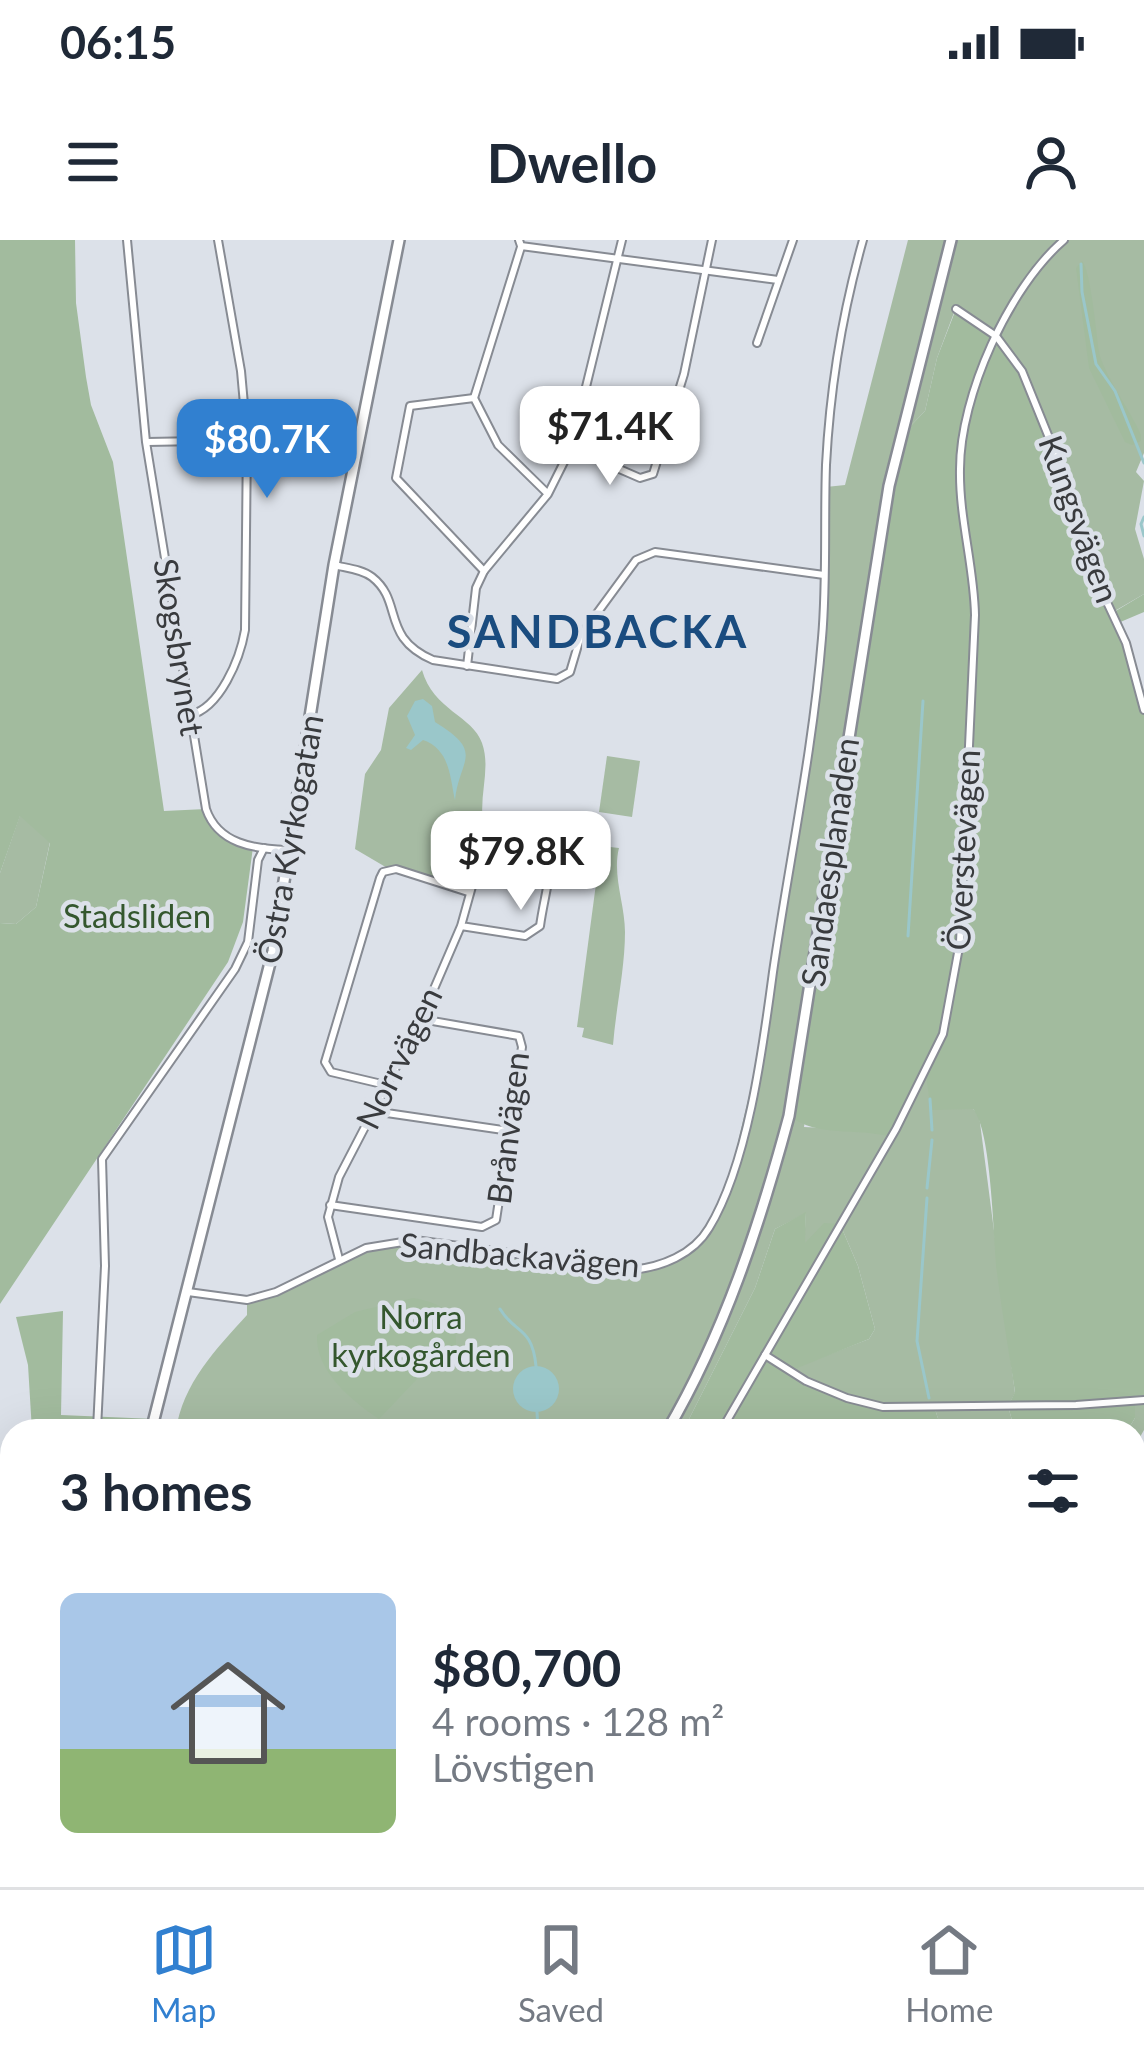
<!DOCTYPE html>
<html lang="en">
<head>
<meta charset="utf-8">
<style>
	body { margin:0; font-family:Lato,sans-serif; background:#f6f6f7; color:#1f2937; height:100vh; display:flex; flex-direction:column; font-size:45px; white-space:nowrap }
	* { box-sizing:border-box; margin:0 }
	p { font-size:39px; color:#747a83 }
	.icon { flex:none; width:66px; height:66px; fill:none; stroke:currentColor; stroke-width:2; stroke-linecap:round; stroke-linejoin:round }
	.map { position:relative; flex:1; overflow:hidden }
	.side { position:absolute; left:0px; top:1179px; width:1146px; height:468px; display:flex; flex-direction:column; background:#fff; border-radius:36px 36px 0 0; box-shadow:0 12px 48px #0002 }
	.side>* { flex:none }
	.price { position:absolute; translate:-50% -102px; padding:0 27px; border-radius:24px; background:#fff; color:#222; font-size:39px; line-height:78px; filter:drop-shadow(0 3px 6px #0008) }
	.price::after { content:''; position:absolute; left:50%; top:72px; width:36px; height:27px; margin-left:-18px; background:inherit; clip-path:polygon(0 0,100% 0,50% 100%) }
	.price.selected { background:#3180d0; color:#fff }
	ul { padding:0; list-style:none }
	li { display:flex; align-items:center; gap:36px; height:300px; padding:0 60px }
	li+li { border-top:3px solid #e0e1e3 }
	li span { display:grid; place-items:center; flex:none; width:336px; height:240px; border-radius:18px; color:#555 }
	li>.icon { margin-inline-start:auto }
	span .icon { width:144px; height:144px; fill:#fffc; stroke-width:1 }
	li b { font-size:51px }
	h2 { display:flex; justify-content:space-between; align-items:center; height:144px; padding:0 60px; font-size:51px }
	.status { display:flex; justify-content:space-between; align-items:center; height:84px; padding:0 60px; background:#fff; direction:ltr }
	.status svg { height:33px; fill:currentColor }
	header { display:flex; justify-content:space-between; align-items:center; height:156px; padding:0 60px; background:#fff; font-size:54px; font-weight:700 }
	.menu { display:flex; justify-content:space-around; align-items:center; height:168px; border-top:3px solid #e0e1e3; background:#fff; font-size:33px; color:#747a83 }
	.menu a { display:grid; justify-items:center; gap:6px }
	.menu .selected { color:#3180d0 }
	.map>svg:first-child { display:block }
	.green { fill:#a6bba3 }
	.forest { fill:#a2bb9e }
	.water { fill:#9ac7ca }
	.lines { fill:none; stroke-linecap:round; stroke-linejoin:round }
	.stream { stroke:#9ac7ca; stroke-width:3 }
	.street-casing { stroke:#878b93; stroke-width:10 }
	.secondary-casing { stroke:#878b93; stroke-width:14 }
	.street { stroke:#fff; stroke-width:6 }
	.secondary { stroke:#fff; stroke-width:9 }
	.labels { text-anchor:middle; stroke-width:9; stroke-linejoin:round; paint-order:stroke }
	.street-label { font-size:33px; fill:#393b3e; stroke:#dce1e9 }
	.park-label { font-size:33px; fill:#34572e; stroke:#dce1e9 }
	.district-label { font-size:45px; font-weight:bold; letter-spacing:3px; fill:#1a4c7f; stroke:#dce1e9 }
</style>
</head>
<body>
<div class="status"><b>06:15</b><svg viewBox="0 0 49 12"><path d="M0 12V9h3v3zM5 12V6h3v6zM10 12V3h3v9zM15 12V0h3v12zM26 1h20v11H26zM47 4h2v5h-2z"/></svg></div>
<header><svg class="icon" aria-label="menu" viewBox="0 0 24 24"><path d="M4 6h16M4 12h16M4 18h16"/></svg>Dwello<svg class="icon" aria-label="person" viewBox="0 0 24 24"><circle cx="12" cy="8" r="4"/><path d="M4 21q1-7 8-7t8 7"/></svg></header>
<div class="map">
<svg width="1144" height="1647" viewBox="0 0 1144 1647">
	<rect width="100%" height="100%" fill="#dce1e9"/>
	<!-- green -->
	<g class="green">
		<path d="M 908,0 L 1144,0 L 1144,213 L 1136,232 L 1144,241 L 1135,289 L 1144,319 L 1144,354 L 1113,372 L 955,70 L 937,118 L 925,171 L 899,198 L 804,887 L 866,890 L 891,896 L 925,833 L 959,868 L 973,869 L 979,875 L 1015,1153 L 1008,1166 L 1015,1191 L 942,1191 L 934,1166 C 866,1167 849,1159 789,1130 L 869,1099 L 875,1089 L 858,1026 L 840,984 L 804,1004 L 806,973 L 775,989 L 755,1048 L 683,1191 L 176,1191 C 182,1144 217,1108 247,1075 L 247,1060 L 276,1052 L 366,1008 L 415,1000 L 632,1030 L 675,1019 L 700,1000 L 728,944 L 766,784 L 822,400 L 826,247 L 845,245 Z"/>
		<path d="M 422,430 C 433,470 473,476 482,503 C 493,534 473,565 488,598 L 468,652 L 389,629 L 355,609 L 365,534 L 381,510 L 389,468 Z"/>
		<path d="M 607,516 L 640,521 L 632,577 L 599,572 Z"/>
		<path d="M 20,575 L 50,602 L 36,667 L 16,684 L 0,683 L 0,633 Z"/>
		<path d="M 601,606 L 619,608 C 612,635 625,664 625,692 C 625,728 616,768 613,805 L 582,797 L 584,788 L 577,787 Z"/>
		<path d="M 1144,1160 L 1144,1190 L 1140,1197 L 1144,1229 L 1144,1423 L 1140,1424 L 1134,1378 L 1134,1191 L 1127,1191 L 1135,1178 L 1134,1162 Z"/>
	</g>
	<!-- forest -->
	<g class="forest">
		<path d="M 0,0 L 75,0 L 76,63 L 86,137 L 91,165 L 113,222 L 164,571 L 206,569 L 215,588 L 253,607 L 243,682 L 228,722 L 0,1064 L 0,683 L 16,684 L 36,667 L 50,603 L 20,576 L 0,633 Z"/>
		<path d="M 1082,21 C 1091,31 1096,93 1099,111 C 1102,132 1131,171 1141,195 L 1141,201 L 1132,205 L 1125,202 L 1089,128 L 1076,28 Z"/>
		<path d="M 956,69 L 996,96 L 1022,131 L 1071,252 L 1090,326 L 1114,372 L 1144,354 L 1144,372 L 1118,383 L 1144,470 L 1144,1160 L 1135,1162 L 1135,1178 L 1127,1191 L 1015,1191 L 1008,1166 L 1015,1152 C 1009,1112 1002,1073 997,1033 C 993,998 992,891 973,869 L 931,870 L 926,836 L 891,897 C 856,887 819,898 789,876 L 899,198 L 925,171 L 937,118 Z"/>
		<path d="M 806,972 L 805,1003 L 824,983 L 840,984 L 858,1026 L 875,1089 L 869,1099 L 790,1131 C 847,1158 870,1167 934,1166 L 942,1191 L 683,1191 L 755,1048 L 775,989 Z"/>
		<path d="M 413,1058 C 443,1063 457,1073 456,1105 L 437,1118 L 379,1179 C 352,1161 315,1131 317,1095 L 355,1072 Z"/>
		<path d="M 63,1071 L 61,1175 L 155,1179 L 151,1191 L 32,1191 L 28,1125 L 16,1077 Z"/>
		<path d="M 12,1326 L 12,1635 L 121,1635 L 121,1647 L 0,1647 L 0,1543 L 6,1534 L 0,1512 L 0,1344 Z"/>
		<path d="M 1134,1378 L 1140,1423 L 1144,1423 L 1144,1647 L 219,1647 L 197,1635 L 1134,1635 Z"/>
	</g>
	<!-- water -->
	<g class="water">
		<path d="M 423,459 L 432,466 L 435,482 C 486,513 459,519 455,560 C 450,538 450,509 423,500 L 411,510 L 406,508 L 415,495 L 407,476 L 415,461 Z"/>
		<circle cx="536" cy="1149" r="23"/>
	</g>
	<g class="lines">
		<!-- stream -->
		<g class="stream">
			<path d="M 1081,24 L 1082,52 L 1096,124 L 1115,151 L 1144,223"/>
			<path d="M 1144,277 L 1141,284 L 1144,296"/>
			<path d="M 908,696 L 923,461"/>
			<path d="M 930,859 L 932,890"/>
			<path d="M 927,948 L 932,900"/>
			<path d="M 927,958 L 917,1101 L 929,1158"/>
			<path d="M 500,1069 C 515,1094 532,1086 536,1126"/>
			<path d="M 537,1172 L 538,1191"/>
		</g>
		<!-- street casing -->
		<g class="street-casing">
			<g id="street">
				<path d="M 127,0 L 146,202 L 206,569 C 218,604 254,609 287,610"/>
				<path d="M 519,0 L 521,6 L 778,40"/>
				<path d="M 956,69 L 996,96 L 1022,131 L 1071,252 L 1090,326 L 1126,403 L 1144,470"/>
				<path d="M 757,103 L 793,0"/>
				<path d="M 474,158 L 410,166 L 396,238 L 484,331"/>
				<path d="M 474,158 L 521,7"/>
				<path d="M 474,158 L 498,205 L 547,253"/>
				<path d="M 147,202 L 359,198"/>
				<path d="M 571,208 L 640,238 L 653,234 L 684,134 L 712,0"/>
				<path d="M 334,325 C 346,328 362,329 372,337 C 404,362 380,397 433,420 L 557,439 L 570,432 L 581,395 L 636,320 L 655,312 L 824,335"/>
				<path d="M 467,426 L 476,348 L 484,331 L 548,254 L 571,208 L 622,0"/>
				<path d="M 190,475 C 220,468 240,419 245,390 L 247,198 L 241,131 L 218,0"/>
				<path d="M 386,845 L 331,832 L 325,822 L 380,638 L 383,632 L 396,629 L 468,652"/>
				<path d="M 373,871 L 510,891"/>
				<path d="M 330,965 L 482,987 L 496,980 L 522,807 L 519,796 L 421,779"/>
				<path d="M 339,1019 L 328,977 L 339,937 L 421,779 L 461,686 L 483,607 L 494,595 C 571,594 548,629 540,686 L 525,696 L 461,686"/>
				<path d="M 188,1052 L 247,1060 L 276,1052 L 366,1008 L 415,1000 L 632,1030 C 661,1027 693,1015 709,988 C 748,924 763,807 773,732 C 789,622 813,510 822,398 C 827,341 824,282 826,225 C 830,148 842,74 863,0"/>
				<path d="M 765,1115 L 806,1141 L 847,1158 L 883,1167 L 1076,1165 L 1144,1160"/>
				<path d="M 97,1189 L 105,1026 L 102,919 L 235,729 L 248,702 L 258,620 L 264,608"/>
				<path d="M 721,1191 L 896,889 L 943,794 L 960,702 L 975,375 C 974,326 959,278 960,229 C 960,156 1009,47 1064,0"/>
				<path d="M 843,1635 L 845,1647"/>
				<path d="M 443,1647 L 450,1635"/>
			</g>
		</g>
		<!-- secondary casing -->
		<g class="secondary-casing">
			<g id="secondary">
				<path d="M 151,1191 L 273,711 L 334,325 L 399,0"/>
				<path d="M 667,1191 C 724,1094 760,984 789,876 L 889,246 L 951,0"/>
				<path d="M 0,1490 L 12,1468"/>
				<path d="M 173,1647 L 196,1635"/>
			</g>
		</g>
		<!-- street -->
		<use href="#street" class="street"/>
		<!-- secondary -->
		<use href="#secondary" class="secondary"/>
	</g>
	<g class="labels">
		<!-- street labels -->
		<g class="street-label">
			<text transform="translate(1079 279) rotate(70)" y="12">Kungsvägen</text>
			<text transform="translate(179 407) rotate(81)" y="12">Skogsbrynet</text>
			<text transform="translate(290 599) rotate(-80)" y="12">Östra Kyrkogatan</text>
			<text transform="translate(963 610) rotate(-87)" y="12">Överstevägen</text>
			<text transform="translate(830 622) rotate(-82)" y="12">Sandaesplanaden</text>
			<text transform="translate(399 818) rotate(-64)" y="12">Norrvägen</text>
			<text transform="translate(508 888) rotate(-83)" y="12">Brånvägen</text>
			<text transform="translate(520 1015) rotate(5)" y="12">Sandbackavägen</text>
		</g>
		<!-- park labels -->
		<g class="park-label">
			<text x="137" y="688">Stadsliden</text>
			<text x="421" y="1089">Norra<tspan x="421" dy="38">kyrkogården</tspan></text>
		</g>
		<!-- district labels -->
		<g class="district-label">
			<text x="598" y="408">SANDBACKA</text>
		</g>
	</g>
</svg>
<b class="price" style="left:610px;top:248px">$71.4K</b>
<b class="price selected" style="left:267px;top:261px">$80.7K</b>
<b class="price" style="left:521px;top:673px">$79.8K</b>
<section class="side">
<h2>3 homes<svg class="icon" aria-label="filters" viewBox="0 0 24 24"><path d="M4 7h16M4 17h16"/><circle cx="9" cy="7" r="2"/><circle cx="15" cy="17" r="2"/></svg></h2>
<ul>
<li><span style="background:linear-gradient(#a9c7e8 65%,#8fb573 0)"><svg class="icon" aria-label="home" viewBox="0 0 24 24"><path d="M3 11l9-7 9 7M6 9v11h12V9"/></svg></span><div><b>$80,700</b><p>4 rooms · 128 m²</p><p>Lövstigen</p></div></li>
</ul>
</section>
</div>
<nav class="menu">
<a class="selected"><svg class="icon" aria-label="map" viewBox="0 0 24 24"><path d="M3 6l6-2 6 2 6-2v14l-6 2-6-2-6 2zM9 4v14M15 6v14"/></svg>Map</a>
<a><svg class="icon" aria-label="saved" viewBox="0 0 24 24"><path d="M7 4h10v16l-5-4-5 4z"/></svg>Saved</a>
<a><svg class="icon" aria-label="home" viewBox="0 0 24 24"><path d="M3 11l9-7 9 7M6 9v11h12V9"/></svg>Home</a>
</nav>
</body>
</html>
